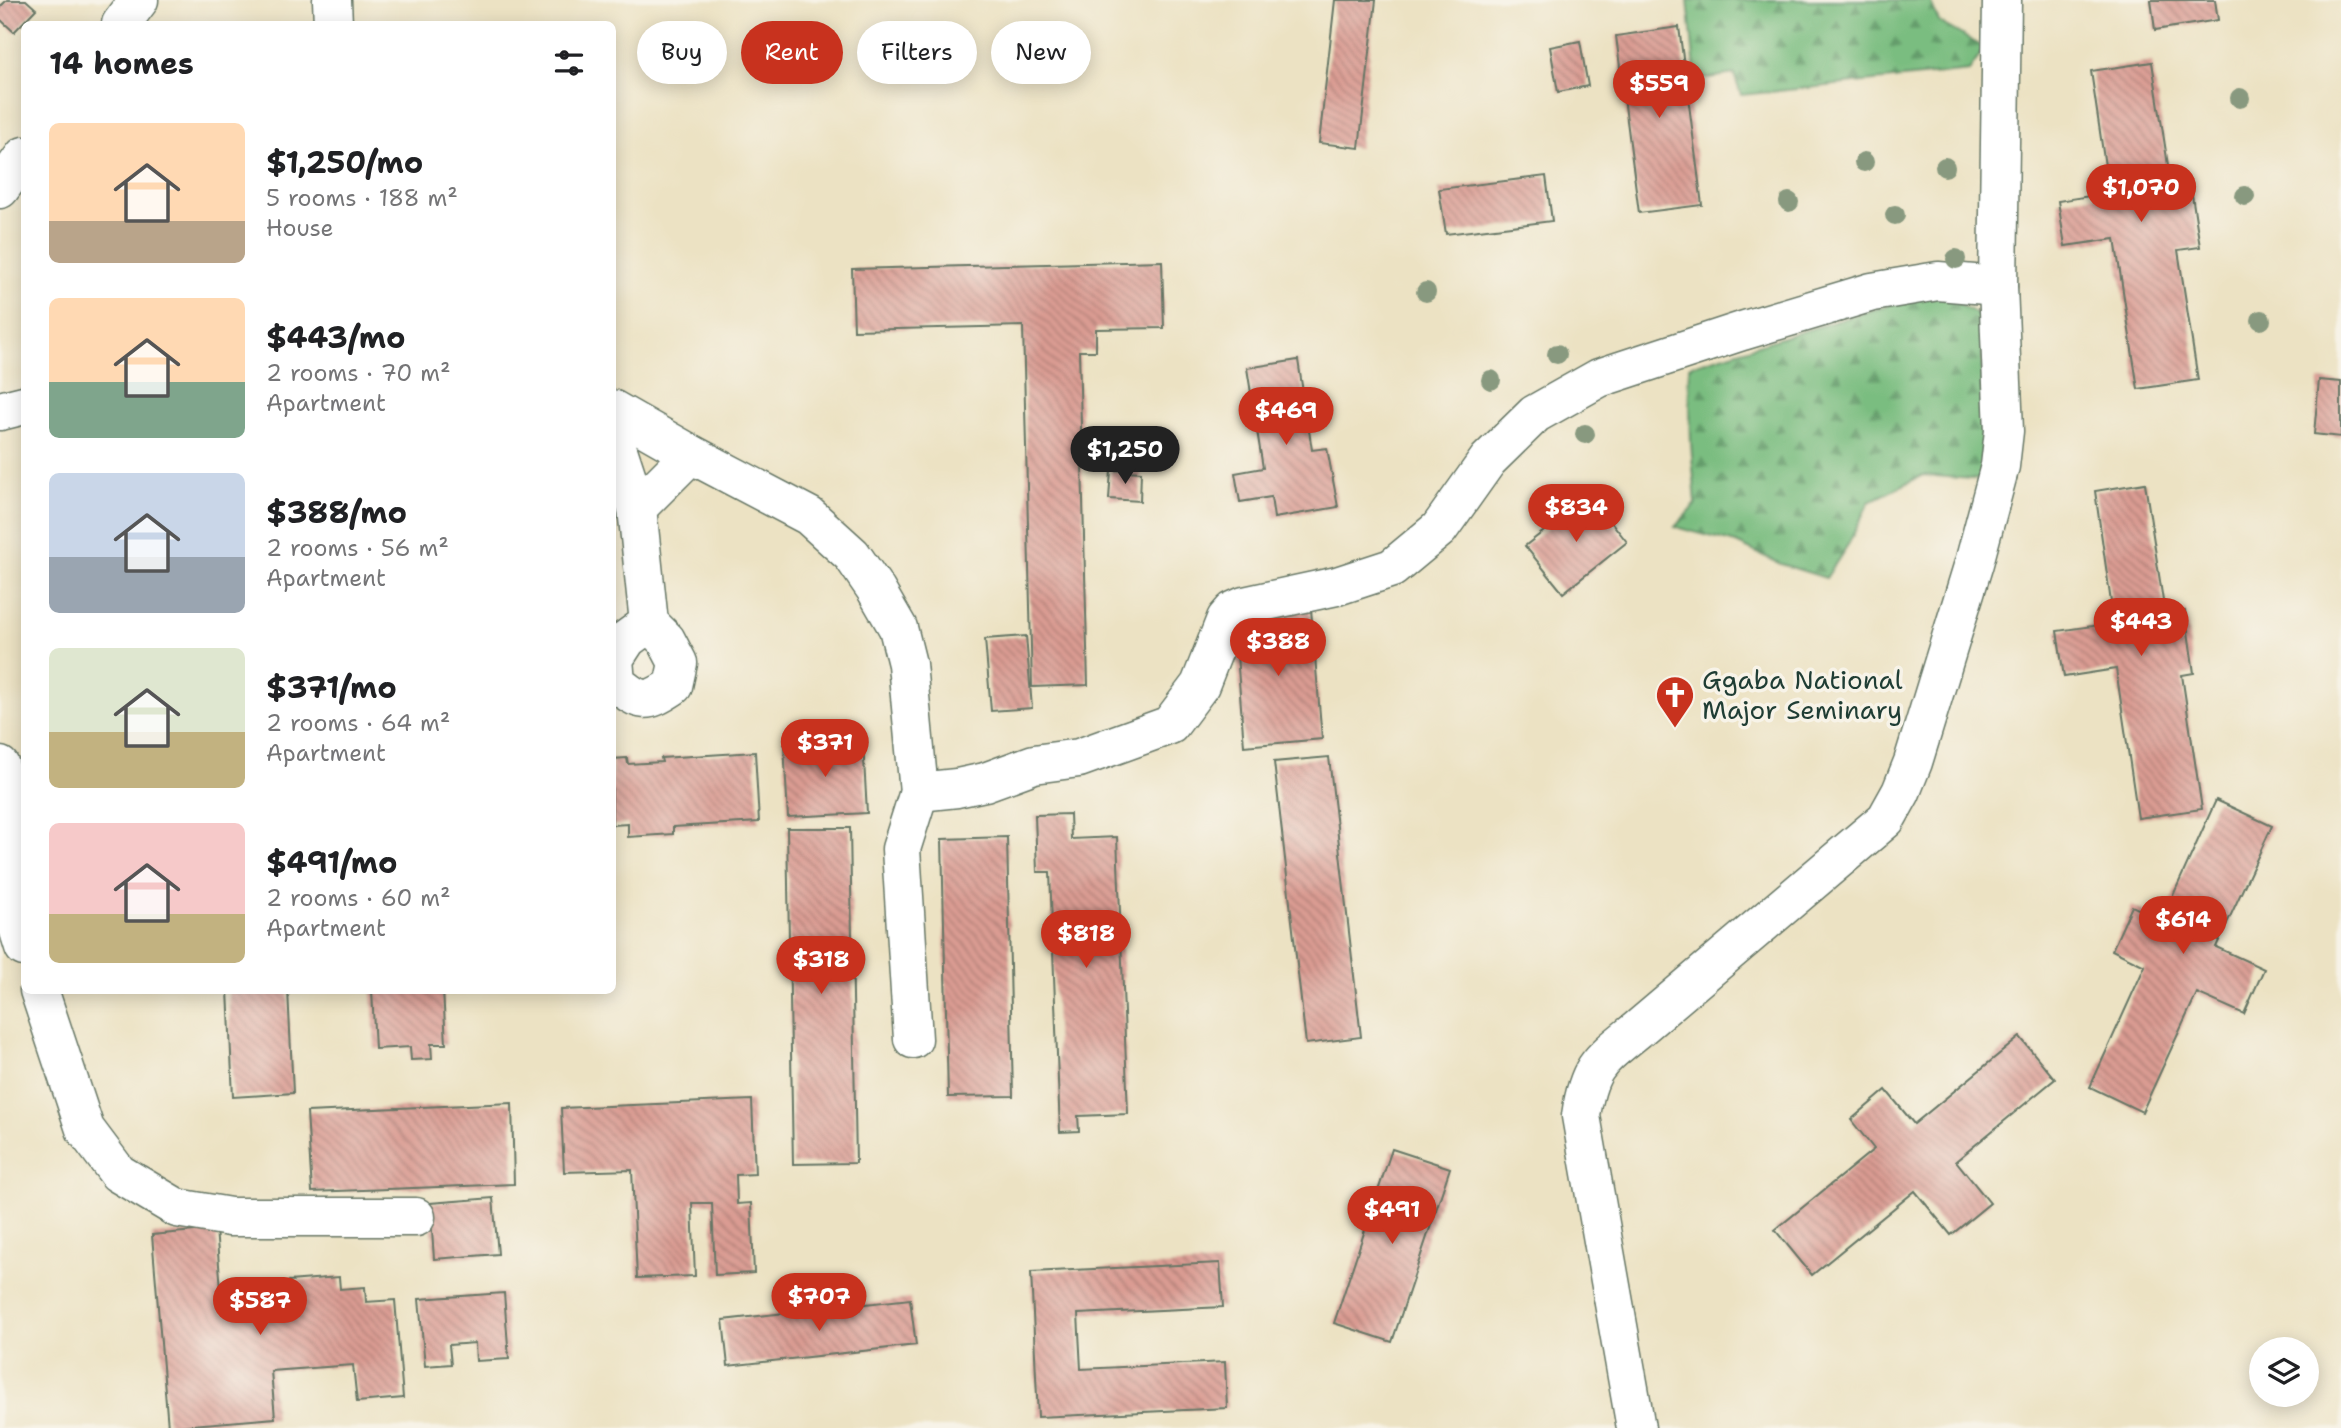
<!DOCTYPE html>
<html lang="en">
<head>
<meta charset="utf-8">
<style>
	body { margin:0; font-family:"Shantell Sans",sans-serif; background:#f2f2f2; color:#202124; height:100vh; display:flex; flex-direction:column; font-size:26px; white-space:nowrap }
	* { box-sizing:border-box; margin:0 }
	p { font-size:23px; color:#757577 }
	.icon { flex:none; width:38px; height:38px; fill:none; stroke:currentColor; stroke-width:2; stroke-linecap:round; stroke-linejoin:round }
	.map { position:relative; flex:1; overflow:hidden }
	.sheet { position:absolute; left:21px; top:21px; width:595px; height:973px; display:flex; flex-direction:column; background:#fff; border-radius:10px; box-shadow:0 4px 18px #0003 }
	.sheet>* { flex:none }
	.banner { position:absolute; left:637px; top:21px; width:665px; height:63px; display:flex; gap:14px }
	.tools { position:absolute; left:2249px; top:1337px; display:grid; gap:14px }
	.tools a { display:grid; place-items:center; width:70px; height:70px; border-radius:50%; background:#fff; box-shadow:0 4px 18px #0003; font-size:35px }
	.price { position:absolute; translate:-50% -60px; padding:0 16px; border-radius:24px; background:#c8321e; color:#fff; font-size:23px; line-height:46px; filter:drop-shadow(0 2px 4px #0008) }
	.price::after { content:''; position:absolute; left:50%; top:42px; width:21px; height:16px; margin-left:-10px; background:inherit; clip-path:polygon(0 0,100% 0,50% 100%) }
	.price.selected { background:#222; color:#fff }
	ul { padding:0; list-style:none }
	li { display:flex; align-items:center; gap:21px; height:175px; padding:0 28px }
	li span { display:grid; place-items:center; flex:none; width:196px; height:140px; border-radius:10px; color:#555 }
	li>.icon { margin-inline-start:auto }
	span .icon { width:84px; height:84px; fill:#fffc; stroke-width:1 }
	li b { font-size:30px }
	h2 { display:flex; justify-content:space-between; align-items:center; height:84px; padding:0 28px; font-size:30px }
	.chip { padding:0 24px; border-radius:32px; background:#fff; box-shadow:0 4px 18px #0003; font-size:24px; line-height:63px }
	.chip.selected { background:#c8321e; color:#fff }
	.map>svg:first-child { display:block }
	.forest { fill:url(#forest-firs); stroke:#4c7d5a; stroke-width:2 }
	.building { fill:url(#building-back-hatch) }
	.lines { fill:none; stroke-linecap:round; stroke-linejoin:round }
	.minor-casing { stroke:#677766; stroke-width:41 }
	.minor { stroke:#fff; stroke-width:38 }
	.tree { fill:#88997f }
	.labels { text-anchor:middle; stroke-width:7; stroke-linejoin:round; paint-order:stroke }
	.poi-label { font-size:26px; fill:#1f3d34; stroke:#f7f3e8; text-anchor:start }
</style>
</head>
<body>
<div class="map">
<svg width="2341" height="1428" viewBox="0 0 2341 1428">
	<defs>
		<pattern id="forest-firs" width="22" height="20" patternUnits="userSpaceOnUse" patternTransform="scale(1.75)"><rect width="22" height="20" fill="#7abd80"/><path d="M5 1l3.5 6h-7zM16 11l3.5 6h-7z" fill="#639b6a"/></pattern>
		<pattern id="building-back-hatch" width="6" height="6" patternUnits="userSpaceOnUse" patternTransform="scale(1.75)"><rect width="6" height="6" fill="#da9b92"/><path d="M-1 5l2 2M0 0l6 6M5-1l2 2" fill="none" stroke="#b08078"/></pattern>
	</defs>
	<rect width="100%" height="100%" fill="#f7f3e8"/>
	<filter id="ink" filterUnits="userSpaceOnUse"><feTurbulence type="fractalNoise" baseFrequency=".0143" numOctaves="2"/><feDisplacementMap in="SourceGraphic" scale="14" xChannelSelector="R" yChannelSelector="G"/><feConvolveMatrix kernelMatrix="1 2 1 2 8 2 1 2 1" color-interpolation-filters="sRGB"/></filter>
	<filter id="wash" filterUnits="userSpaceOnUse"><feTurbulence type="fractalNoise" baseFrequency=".00686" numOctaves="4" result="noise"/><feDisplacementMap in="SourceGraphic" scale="28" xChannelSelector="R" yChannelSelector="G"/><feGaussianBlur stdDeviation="1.57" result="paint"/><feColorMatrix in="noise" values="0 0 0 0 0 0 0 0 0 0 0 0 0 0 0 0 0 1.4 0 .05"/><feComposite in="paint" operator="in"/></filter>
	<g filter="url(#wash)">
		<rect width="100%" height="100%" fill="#ece2c3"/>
		<!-- forest -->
		<g class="forest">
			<path d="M 1688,0 L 1930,0 L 1939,22 L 1985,48 L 1969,71 L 1741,95 L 1734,74 L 1696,80 Z"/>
			<path d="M 1938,290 L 1982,318 L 1982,480 L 1923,475 L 1869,502 L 1849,543 L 1826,578 L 1781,564 L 1736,543 L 1675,527 L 1696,504 L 1691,444 L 1689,366 Z"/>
		</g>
		<g id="blocks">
			<!-- building -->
			<g class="building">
				<path d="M 7,0 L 26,0 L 36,9 L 14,32 L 0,19 L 0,7 Z"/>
				<path d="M 1335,0 L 1376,0 L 1359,148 L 1319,143 Z"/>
				<path d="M 2151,0 L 2215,0 L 2218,20 L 2155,30 Z"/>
				<path d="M 1679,27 L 1702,205 L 1639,213 L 1616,36 Z"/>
				<path d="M 1580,41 L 1588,86 L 1558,92 L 1550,47 Z"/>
				<path d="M 2152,62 L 2172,191 L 2191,188 L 2200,247 L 2178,250 L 2198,380 L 2138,389 L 2115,239 L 2065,246 L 2058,201 L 2109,193 L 2091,71 Z"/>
				<path d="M 1546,176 L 1552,221 L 1446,234 L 1439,189 Z"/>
				<path d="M 1162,261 L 1164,328 L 1096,329 L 1096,351 L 1079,351 L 1088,685 L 1032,687 L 1023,326 L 854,330 L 852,269 Z"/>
				<path d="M 1298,360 L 1312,450 L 1327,448 L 1338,507 L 1274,518 L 1271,497 L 1240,502 L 1235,473 L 1263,468 L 1247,368 Z"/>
				<path d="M 2319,380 L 2341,382 L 2341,437 L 2314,434 Z"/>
				<path d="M 1111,470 L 1141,472 L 1140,501 L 1109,499 Z"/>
				<path d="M 2145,483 L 2165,614 L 2185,611 L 2194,673 L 2182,675 L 2202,809 L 2138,818 L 2116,669 L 2064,677 L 2057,631 L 2114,623 L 2095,491 Z"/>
				<path d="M 1590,495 L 1627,542 L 1563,593 L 1525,546 Z"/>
				<path d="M 1311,609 L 1322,739 L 1244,746 L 1234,616 Z"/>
				<path d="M 1026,636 L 1032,708 L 991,711 L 985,639 Z"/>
				<path d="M 863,742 L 867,813 L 788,817 L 784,745 Z"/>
				<path d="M 755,752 L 759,822 L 673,827 L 673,834 L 628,837 L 628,824 L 612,825 L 612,759 L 627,758 L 628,764 L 662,762 L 661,758 Z"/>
				<path d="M 1329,757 L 1361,1037 L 1306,1044 L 1274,762 Z"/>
				<path d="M 2216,800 L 2272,826 L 2216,947 L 2264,969 L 2244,1014 L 2197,993 L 2142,1112 L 2090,1087 L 2145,966 L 2112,950 L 2132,906 L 2162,920 Z"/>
				<path d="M 1070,814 L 1071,839 L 1117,837 L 1128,1114 L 1078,1116 L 1079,1131 L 1060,1132 L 1050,872 L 1037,872 L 1035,815 Z"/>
				<path d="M 787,828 L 850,828 L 856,1163 L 793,1164 Z"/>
				<path d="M 1007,837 L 1013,1096 L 948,1097 L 942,839 Z"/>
				<path d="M 228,990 L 288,990 L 293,1093 L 233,1097 Z"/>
				<path d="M 372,990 L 443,990 L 446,1044 L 431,1044 L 432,1059 L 411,1060 L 410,1047 L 375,1049 Z"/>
				<path d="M 2020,1037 L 2055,1079 L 1956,1161 L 1990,1203 L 1951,1235 L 1915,1191 L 1812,1275 L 1775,1230 L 1874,1149 L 1851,1120 L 1886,1090 L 1914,1124 Z"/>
				<path d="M 752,1100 L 755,1174 L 736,1175 L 737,1204 L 751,1203 L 754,1273 L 715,1275 L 712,1203 L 692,1203 L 695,1276 L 637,1278 L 632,1170 L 564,1172 L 561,1108 Z"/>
				<path d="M 512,1103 L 514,1184 L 312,1192 L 307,1112 Z"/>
				<path d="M 1392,1149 L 1450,1168 L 1392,1342 L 1334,1323 Z"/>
				<path d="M 493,1198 L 498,1254 L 434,1259 L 430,1203 Z"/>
				<path d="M 216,1229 L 223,1313 L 291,1307 L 289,1281 L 339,1277 L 340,1289 L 365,1287 L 366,1302 L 395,1300 L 403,1398 L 357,1402 L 353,1365 L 271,1371 L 275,1418 L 168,1427 L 152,1235 Z"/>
				<path d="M 1220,1263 L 1223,1307 L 1078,1314 L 1081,1369 L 1225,1362 L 1227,1408 L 1038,1417 L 1031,1272 Z"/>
				<path d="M 504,1293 L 509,1359 L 476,1361 L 475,1343 L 449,1345 L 451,1364 L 425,1366 L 419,1299 Z"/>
				<path d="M 910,1299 L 916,1345 L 728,1366 L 723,1320 Z"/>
			</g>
		</g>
	</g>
	<g filter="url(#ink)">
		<use href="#blocks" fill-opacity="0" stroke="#677766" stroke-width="2"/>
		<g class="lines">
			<!-- minor casing -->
			<g class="minor-casing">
				<g id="minor">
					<path d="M 332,0 L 333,24"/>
					<path d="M 121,24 L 139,0"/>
					<path d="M 0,189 L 24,156"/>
					<path d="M 612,409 L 691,454 L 809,516 L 852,555 L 876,590 L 898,628 L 907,664 L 919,792 L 957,788 L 985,782 L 1034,764 L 1079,758 L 1170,725 L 1200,685 L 1226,619 L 1233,611 L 1244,606 L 1337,586 L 1392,568 L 1439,529 L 1488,460 L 1535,414 L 1599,378 L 1742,331 L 1872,292 L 1938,281 L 1998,286"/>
					<path d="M 0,411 L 24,405"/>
					<path d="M 612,432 L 637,508 L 649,623 L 666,640 L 678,663 L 673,686 C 646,704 641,703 616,683 L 614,659 L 627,639 L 649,623"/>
					<path d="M 637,508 L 691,454"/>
					<path d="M 0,766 L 5,815 L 9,899 L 24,947"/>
					<path d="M 39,990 L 85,1129 L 118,1173 L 177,1208 L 230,1217 L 416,1217"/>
					<path d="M 913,1039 L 901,849 L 919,792"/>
					<path d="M 1636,1428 L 1581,1116 C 1588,1066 1600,1060 1637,1030 L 1886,819 L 1901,792 L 1913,762 L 1974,563 L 2000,466 L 2004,431 L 1998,286 L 2002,0"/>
				</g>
			</g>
			<!-- minor -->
			<use href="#minor" class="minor"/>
		</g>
		<!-- trees -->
		<g class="tree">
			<circle cx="2240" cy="98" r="10"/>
			<circle cx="1864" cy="162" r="10"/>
			<circle cx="1945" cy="167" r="10"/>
			<circle cx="2245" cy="196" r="10"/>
			<circle cx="1789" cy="202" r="10"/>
			<circle cx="1895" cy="215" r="10"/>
			<circle cx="1956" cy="259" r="10"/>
			<circle cx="1426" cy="292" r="10"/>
			<circle cx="2261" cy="320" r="10"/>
			<circle cx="1557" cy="354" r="10"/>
			<circle cx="1491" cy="380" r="10"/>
			<circle cx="1585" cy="434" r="10"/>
		</g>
	</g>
	<!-- icons -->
	<defs>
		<g id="church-pin" transform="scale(2.0125)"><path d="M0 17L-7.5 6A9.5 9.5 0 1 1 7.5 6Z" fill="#c8321e" stroke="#f7f3e8"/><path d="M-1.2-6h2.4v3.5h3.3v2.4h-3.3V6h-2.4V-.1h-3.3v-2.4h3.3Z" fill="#fff"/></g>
	</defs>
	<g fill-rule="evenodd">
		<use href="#church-pin" x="1675" y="695"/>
	</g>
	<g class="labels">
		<!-- poi labels -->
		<g class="poi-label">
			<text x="1702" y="689">Ggaba National<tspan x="1702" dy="30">Major Seminary</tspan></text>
		</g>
	</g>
</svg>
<div class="tools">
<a><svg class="icon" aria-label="layers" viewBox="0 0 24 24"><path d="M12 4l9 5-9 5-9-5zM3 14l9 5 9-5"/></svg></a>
</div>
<b class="price" style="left:1659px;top:120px">$559</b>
<b class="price" style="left:2141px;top:224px">$1,070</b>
<b class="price" style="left:1286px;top:447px">$469</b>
<b class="price selected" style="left:1125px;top:486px">$1,250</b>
<b class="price" style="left:1576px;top:544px">$834</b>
<b class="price" style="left:2141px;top:658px">$443</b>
<b class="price" style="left:1278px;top:678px">$388</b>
<b class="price" style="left:825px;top:779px">$371</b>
<b class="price" style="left:2183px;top:956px">$614</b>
<b class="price" style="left:1086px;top:970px">$818</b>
<b class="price" style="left:821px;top:996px">$318</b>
<b class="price" style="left:1392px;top:1246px">$491</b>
<b class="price" style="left:819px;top:1333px">$707</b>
<b class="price" style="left:260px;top:1337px">$587</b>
<div class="banner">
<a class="chip">Buy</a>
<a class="chip selected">Rent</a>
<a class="chip">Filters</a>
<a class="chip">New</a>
</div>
<section class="sheet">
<h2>14 homes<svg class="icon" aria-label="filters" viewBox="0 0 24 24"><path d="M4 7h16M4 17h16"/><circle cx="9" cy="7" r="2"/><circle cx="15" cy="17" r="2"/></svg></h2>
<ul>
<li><span style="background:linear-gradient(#ffd9b3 70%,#b9a48a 0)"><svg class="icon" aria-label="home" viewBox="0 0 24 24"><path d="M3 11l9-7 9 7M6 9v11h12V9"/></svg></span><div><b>$1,250/mo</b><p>5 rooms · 188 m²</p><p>House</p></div></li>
<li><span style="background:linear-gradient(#ffd9b3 60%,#7fa58c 0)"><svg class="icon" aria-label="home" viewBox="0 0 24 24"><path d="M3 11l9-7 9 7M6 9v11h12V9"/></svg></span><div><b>$443/mo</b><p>2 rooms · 70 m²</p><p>Apartment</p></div></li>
<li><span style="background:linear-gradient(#c9d6e8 60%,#9aa5b1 0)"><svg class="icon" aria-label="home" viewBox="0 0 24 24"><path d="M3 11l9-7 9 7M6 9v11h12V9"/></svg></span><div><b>$388/mo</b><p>2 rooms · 56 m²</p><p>Apartment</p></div></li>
<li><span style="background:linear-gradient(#dfe7d0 60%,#c2b280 0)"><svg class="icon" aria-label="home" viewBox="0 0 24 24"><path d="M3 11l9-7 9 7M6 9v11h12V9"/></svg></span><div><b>$371/mo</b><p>2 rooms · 64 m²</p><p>Apartment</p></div></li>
<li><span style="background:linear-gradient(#f6c9c9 65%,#c2b280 0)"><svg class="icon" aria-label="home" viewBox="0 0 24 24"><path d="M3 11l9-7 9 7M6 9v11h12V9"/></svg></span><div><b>$491/mo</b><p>2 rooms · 60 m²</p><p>Apartment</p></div></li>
</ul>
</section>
</div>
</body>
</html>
